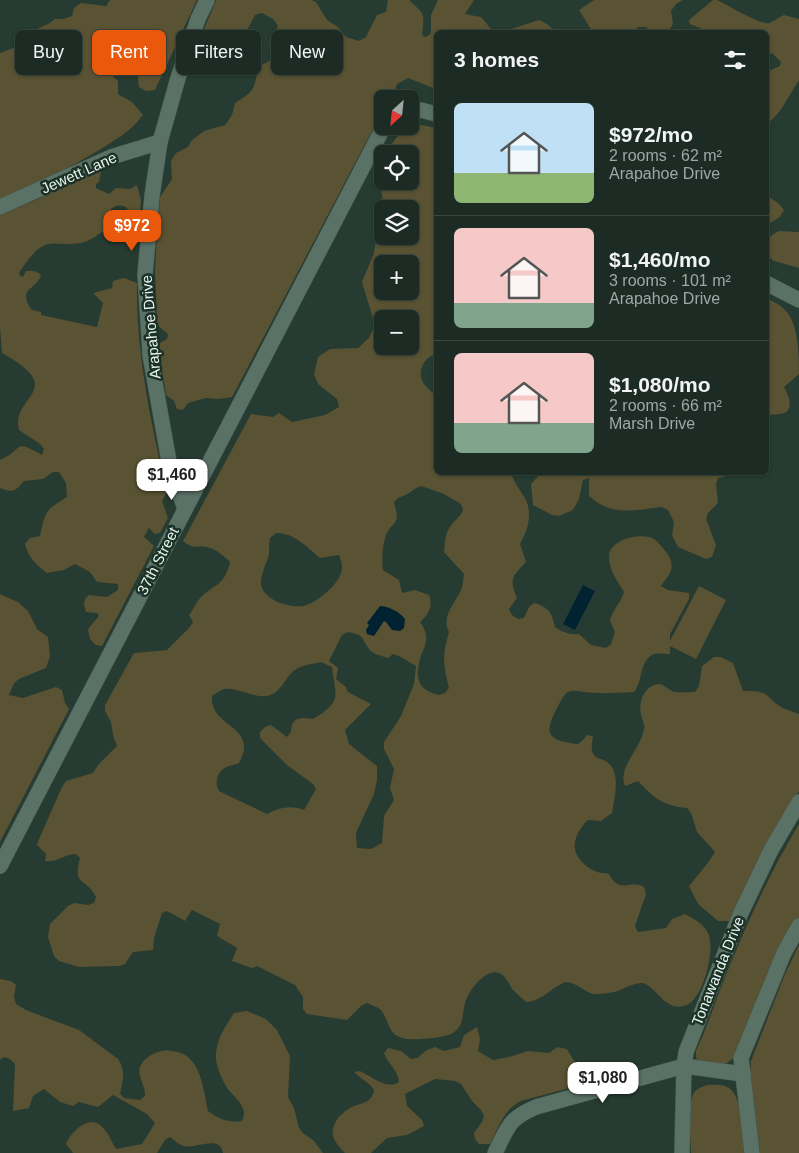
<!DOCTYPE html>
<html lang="en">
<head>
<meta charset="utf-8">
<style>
	body { margin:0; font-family:Arial,sans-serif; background:#25342d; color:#f1f3f6; height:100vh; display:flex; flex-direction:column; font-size:19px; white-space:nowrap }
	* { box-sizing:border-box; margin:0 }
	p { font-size:16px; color:#a0a7a7 }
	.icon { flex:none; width:28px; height:28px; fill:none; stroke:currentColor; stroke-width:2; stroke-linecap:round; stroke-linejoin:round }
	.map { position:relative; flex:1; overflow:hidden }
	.sheet { position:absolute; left:434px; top:30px; width:335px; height:445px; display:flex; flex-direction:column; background:#1c2c25; border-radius:8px; box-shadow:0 1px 4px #0004,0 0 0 1px #3a4842 }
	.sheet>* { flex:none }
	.top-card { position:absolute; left:15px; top:30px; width:344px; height:45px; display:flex; gap:10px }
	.needle { width:32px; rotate:207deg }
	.fabs { position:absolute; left:374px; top:90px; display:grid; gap:10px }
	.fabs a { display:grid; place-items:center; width:45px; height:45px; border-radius:8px; background:#1c2c25; box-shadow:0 1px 4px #0004,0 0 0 1px #3a4842; font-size:25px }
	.price { position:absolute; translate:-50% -42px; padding:0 11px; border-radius:10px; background:#fff; color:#222; font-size:16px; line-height:32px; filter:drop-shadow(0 1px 2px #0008) }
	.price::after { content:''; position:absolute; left:50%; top:30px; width:15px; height:11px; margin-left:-8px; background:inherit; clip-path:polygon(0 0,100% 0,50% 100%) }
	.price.current { background:#ea580c; color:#fff }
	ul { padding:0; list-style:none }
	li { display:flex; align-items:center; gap:15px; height:125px; padding:0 20px }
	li+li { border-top:1px solid #3a4842 }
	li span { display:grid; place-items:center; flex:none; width:140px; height:100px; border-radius:8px; color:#555 }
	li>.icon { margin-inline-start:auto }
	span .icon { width:60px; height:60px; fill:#fffc; stroke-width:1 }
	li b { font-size:21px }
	h2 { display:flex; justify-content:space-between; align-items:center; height:60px; padding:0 20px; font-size:21px }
	.chip { padding:0 18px; border-radius:8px; background:#1c2c25; box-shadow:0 1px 4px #0004,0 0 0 1px #3a4842; font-size:18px; line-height:45px }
	.chip.current { background:#ea580c; color:#fff }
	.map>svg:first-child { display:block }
	.green { fill:#595233; fill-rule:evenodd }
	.water { fill:#002231 }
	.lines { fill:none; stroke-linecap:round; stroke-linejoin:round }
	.street-casing { stroke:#465950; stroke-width:16 }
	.street { stroke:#5a7166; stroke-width:15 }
	.labels { text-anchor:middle; stroke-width:5; stroke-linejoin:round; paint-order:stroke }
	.street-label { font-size:15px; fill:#e8f5ee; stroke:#1c3127 }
</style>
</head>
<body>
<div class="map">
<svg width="799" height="1153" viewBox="0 0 799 1153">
	<rect width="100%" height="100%" fill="#263b31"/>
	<!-- green -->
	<g class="green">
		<path d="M 110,0 L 197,0 L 155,90 L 146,91 L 139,87 C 138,72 137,60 120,58 L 113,64 L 101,60 L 99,63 L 102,67 L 118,81 L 118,94 L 132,102 L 143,115 C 132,130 117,139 101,149 C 68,169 35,185 0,201 L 0,53 L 16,47 L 22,36 L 26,34 L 48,24 L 55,19 L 63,19 L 72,16 L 74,8 L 81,3 L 106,6 Z"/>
		<path d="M 216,0 L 311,0 L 316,2 L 327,20 L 338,27 L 346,37 L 359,41 L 366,37 L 377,15 L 386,12 L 388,0 L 409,0 C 424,14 425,12 422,34 L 424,37 L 428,36 L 431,33 L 431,15 L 438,0 L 474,0 L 465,14 L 481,17 L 492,30 L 505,31 L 539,20 L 547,24 L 556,32 L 436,32 L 436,89 L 408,78 L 397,84 L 392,99 L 382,99 L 382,112 L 232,397 L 219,399 L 206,398 L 188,403 L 183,410 L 177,409 L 174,401 L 166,395 L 158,344 L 167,339 L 168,334 L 157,325 L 155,270 L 157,234 L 160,197 L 172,179 L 171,161 L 176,153 L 188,147 L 192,140 L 204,131 L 225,125 L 232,115 L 235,103 C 256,90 253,90 259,66 L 268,62 L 274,56 L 269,45 L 278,26 L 273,19 L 262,13 L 255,15 L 243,38 L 234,47 L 236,64 L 231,71 L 214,71 L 200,76 L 195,70 L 195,66 L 201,55 L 199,42 Z"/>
		<path d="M 594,0 L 683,0 L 676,4 L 671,11 L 673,24 L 668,32 L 654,32 L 645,27 L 639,27 L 630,32 L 591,32 L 592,31 L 579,10 Z"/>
		<path d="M 713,0 L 717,0 C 725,4 763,26 769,23 C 774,21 779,17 784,15 L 799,19 L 799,80 L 780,111 L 766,126 L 766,72 L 780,66 L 781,62 L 772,53 L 766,55 L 766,32 L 709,32 L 690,24 L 689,20 Z"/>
		<path d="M 421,125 L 436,128 L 436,354 C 424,357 416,372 424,384 C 427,388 432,392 436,396 L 436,472 L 511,473 C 514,482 519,489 525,498 C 533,513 528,530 520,544 L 526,562 C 512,577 509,578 517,598 L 509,609 L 512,615 L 518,619 L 524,618 L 529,607 L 534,603 C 549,607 552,613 555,627 C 562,632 570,635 579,634 L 591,645 L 606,648 L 611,644 L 615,632 L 610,621 C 612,610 621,603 624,592 C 618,582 609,570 609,557 C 609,540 636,534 649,537 C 657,539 661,546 666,552 C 670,557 673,563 671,570 C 670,575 664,581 661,586 L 668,590 L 689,593 L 689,599 L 670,634 L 670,641 L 699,586 L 726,600 L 696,659 L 670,646 L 670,654 C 666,654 658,653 654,654 C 639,660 643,682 634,692 C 616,693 601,694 583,692 C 578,691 573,690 568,692 C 563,695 560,703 557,708 C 543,735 548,740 578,744 L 583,740 L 587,735 L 593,736 C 587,767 605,752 613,769 C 619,783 614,800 612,813 L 601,821 L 588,820 C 581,826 573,839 575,849 C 577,862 595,875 608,873 C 610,876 613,881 616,883 C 624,889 634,881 644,887 L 646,894 L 635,926 L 638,932 L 666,928 L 672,919 L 685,914 C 694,919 704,924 708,933 C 716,949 703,999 687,1005 C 665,1014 655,984 642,983 C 634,983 627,987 620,990 C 614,993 601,994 594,994 C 584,993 574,979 563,983 C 550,989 542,1001 526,1002 C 522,998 517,994 512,989 C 509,984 506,977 501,974 C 488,966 471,988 467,998 C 461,1010 466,1025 453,1033 C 445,1038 417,1040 407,1039 C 388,1036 391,1026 383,1013 C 380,1007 373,1006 367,1003 L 361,1006 L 347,1020 L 307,1014 L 303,1009 L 303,997 L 295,985 L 257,966 L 252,968 L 232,961 L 237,948 L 217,936 L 220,924 L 192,910 L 185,921 L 167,911 L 162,913 L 154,938 L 153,950 L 133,952 L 125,964 L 119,966 L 79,967 L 59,961 L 54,956 L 48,937 L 50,924 L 68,906 L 74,903 L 88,905 L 94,903 L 96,897 C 86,877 72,887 80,858 L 76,854 C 65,854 56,863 45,861 L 46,854 L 37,845 L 39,839 L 62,787 L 66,781 L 93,773 L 98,765 L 117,746 L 113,735 L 111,722 L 105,711 L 105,705 L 134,653 L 167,650 L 189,628 L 193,622 L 189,615 C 193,610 196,603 200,598 C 215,583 224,587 230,562 C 225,557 217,550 210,548 C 198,544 195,551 183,541 L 251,414 L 273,417 L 279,413 L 292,422 L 325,415 L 339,407 L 337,399 L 318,384 L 314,374 L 318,357 L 330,349 L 358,348 L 369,338 L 375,325 L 362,282 L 374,253 L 377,232 L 382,222 L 382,236 L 410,236 L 410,209 L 385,209 C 382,195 376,174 382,161 L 382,181 L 410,181 L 410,154 L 386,154 C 395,138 402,127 421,125 ZM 382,264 L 410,264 L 410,291 L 382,291 ZM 382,319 L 410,319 L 410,346 L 382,346 ZM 421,486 L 444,494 L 461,504 L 463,510 C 460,518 454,520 450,527 C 445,533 445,544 444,552 L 464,574 C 463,579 463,585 461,590 C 454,605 441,616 449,632 C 442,656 443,664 449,688 L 445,693 L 439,695 C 418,690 415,679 420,659 C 421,653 426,647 426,640 C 427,634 424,627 420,622 C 429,614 433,607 429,595 L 415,590 L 402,593 L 399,580 L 383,570 C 381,560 383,539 388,531 C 391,526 396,523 397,518 C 397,512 395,507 394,502 C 399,496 403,497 409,493 C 414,490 415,488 421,486 ZM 276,533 C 294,533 307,547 320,558 L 339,555 C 340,558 342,563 342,567 C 342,583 317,603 303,606 C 289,608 263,600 261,584 C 260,575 267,563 269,554 C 269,549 269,544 270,538 ZM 348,632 C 365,635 361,638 369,649 C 372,654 382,656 388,658 L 393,654 L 399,656 L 416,666 L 414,684 L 401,716 L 384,742 L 384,749 L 394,769 L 390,788 L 394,800 L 384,816 L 382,843 L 371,849 L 357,848 L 356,833 L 374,794 L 377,780 L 377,766 L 349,744 L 345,730 L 371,704 L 348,692 L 346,687 L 336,679 L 338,668 L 329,661 L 342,635 ZM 321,662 L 332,667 C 336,698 342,701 313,719 C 301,717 291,717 291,732 L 287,737 L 271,725 L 265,727 L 260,732 L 260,738 L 287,765 L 313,784 L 316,789 L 304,810 C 292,805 279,807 267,814 L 219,791 C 215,784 216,775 223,769 C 227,766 234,765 239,763 C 260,725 209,728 212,696 C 215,694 219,691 222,690 C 231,685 253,698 267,696 C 282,693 284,678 295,670 C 301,665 314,664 321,662 Z"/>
		<path d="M 94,169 L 101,172 L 99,182 L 96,184 L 96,188 L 109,194 L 116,188 L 130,189 L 137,185 L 141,200 L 139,224 L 133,222 C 129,214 129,203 117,206 C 105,208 111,223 103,231 C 101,233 90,240 87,241 C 81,244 71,244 64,244 C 59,244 54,243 49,244 C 36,246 26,263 19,273 L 20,276 L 23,277 L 26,271 C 31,270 38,271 41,275 C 37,290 16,288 32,310 L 41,312 L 41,315 L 97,327 L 103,303 L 93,293 L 112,288 L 113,281 L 124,278 L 137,283 C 136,354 151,423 167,492 L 162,501 L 168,518 L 160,533 L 155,534 L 149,528 L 144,537 L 154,546 L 102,646 L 96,645 L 90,639 L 88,629 L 99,616 L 97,613 L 86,612 L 84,605 L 85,599 L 89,595 L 107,597 L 118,590 L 118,584 L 97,582 L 90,572 L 75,564 L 64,570 L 47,573 C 37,566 28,557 25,544 L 30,538 L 40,536 C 46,510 45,511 67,497 L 66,483 L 59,472 L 53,472 L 43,479 L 24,481 C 16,491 13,493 0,488 L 0,460 C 25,449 12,438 42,455 L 44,449 L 40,444 L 19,430 C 10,395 70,391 2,353 L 0,327 L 0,215 L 36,200 Z"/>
		<path d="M 766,195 L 778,203 L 784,210 L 780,217 L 766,225 Z"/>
		<path d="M 779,231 L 799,232 L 799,268 L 774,261 L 766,255 C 766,241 766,238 779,231 Z"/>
		<path d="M 766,298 C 772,301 779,304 783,308 C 799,321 799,355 799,374 L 784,387 C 789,396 796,413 779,414 C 775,415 771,414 766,415 Z"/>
		<path d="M 542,472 L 739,472 L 739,473 L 718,478 L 716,484 L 718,503 L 708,513 L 706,519 L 716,545 L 712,557 L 706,559 L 678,547 L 672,535 L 674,522 L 668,510 L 662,507 C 634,510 612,517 589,496 L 589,478 L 583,480 L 579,499 L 573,510 L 559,516 L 552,515 L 533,505 L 531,484 Z"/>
		<path d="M 0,594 L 18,602 L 28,611 L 37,629 L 48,637 L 50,656 L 46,668 L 19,679 L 14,683 L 9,695 L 23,698 L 56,687 L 62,690 L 65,703 L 69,709 L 0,842 Z"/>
		<path d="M 714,657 L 721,657 L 733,663 L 743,691 C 772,690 763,697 783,708 C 788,710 794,712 799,714 L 799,791 L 758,861 L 730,921 L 718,921 L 698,904 L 689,886 L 707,864 L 715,852 L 697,832 L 691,813 L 687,808 C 663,806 654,798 638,781 L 625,786 C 617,767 641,749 644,729 C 645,725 643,722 642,718 C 638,705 641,691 654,685 C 663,681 667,690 675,692 C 681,693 689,692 695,692 L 699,686 L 702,666 Z"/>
		<path d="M 799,824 L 799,920 L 735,1057 L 724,1065 L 698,1062 L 696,1057 L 696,1051 C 709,1023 718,993 730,965 C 750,916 772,869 799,824 Z"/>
		<path d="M 799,945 L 799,1153 L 760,1153 L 750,1073 L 751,1061 L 785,974 Z"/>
		<path d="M 0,979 L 11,981 L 16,985 L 14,997 L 16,1004 L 26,1010 L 79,1030 L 118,1059 C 126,1070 123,1081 120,1094 L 124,1098 L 140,1100 L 145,1096 C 146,1087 137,1076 140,1067 C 143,1059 153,1053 161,1051 C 164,1050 168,1050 172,1051 C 201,1053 203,1088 208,1111 C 219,1119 228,1123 242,1121 C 243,1118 244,1116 244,1113 C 244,1104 232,1095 227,1088 C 222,1079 217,1069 216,1059 C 215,1041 225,1027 234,1013 L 247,1011 L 266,1019 L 277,1030 L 290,1056 L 288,1097 L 294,1108 L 299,1128 L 303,1133 L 314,1141 L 323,1153 L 223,1153 C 220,1134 197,1149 184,1146 C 179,1145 174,1140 170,1137 L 165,1140 L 157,1153 L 73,1153 L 66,1144 C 70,1133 88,1115 100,1125 C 108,1131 111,1141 116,1149 L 142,1144 L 155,1123 L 147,1114 L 113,1095 L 98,1107 L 79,1102 L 73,1106 L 60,1102 L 44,1089 L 33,1096 L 29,1108 L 13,1111 L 15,1064 L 10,1059 L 4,1057 L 0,1060 Z"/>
		<path d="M 477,1027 L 480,1039 L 478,1051 L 493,1060 L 509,1057 L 528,1051 L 549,1053 L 557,1047 L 567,1049 L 574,1061 L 590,1070 L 593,1076 L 588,1083 L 521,1101 C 503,1110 499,1127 490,1144 L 479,1144 L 475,1139 L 474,1133 L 482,1122 L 484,1116 L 481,1110 L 472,1101 L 461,1084 L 455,1081 L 435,1079 L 405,1094 L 407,1106 L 422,1120 L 424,1126 L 407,1135 L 387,1138 L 371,1153 L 345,1153 C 333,1141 328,1133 338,1118 C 341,1115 346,1110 350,1108 C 361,1102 371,1105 374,1090 C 369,1082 361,1079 354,1072 L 360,1071 C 372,1077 387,1090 399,1082 C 398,1070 388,1064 384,1053 L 388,1048 L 401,1051 L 411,1059 L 417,1058 L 427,1050 L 435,1047 L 444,1051 L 460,1047 L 464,1035 Z"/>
		<path d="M 707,1085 C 714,1085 721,1084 727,1087 C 743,1093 743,1137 745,1153 L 691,1153 C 691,1138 686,1105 694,1093 C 697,1088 702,1087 707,1085 Z"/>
	</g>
	<!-- water -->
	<g class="water">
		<path d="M 583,585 L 595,591 L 575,630 L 563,624 Z"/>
		<path d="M 380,606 C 388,606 400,612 405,619 L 404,628 L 400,631 L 392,630 L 386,622 L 384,621 L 374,636 L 367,634 L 366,630 L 369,625 L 367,623 Z"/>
	</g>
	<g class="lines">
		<!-- street casing -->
		<g class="street-casing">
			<g id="street">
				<path d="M 410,113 L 421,110 L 436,114"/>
				<path d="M 0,207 L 111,157 L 160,142"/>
				<path d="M 766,283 L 799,300"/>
				<path d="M 185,509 L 170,467 L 150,355 L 145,275 L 152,196 L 160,142 L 178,78 L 198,19 L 207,0"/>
				<path d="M 0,866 L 382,130 L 387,126"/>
				<path d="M 495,1153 C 508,1127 508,1119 536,1107 L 684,1066 L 743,1074"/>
				<path d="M 682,1153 L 684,1066 L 686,1052 L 740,915 L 771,850 L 799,802"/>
				<path d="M 752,1153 L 741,1058 L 784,953 L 799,926"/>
			</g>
		</g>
		<!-- street -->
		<use href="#street" class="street"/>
	</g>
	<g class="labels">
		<!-- street labels -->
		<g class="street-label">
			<text transform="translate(79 173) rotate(-24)" y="5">Jewett Lane</text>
			<text transform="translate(151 327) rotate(-95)" y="5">Arapahoe Drive</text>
			<text transform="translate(158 561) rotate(-63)" y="5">37th Street</text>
			<text transform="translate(718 971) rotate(-68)" y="5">Tonawanda Drive</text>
		</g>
	</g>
</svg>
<div class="fabs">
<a><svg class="needle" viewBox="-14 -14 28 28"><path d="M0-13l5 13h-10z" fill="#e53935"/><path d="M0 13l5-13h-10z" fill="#a0a7a7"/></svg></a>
<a><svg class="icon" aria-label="locate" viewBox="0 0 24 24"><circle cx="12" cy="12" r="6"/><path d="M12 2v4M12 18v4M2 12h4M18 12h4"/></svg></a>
<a><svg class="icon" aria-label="layers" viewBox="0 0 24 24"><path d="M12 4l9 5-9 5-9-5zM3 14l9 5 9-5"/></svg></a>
<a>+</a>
<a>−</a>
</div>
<b class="price current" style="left:132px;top:252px">$972</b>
<b class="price" style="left:172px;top:501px">$1,460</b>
<b class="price" style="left:603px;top:1104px">$1,080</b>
<div class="top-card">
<a class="chip">Buy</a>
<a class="chip current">Rent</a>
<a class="chip">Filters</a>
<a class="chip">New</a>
</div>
<section class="sheet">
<h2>3 homes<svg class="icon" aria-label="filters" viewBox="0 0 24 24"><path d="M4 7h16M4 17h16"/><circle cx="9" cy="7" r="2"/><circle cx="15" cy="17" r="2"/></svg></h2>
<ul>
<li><span style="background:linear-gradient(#bfe0f5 70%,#8fb573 0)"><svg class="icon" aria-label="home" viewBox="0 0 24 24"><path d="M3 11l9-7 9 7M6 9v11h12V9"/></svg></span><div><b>$972/mo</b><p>2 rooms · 62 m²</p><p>Arapahoe Drive</p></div></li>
<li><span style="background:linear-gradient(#f6c9c9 75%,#7fa58c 0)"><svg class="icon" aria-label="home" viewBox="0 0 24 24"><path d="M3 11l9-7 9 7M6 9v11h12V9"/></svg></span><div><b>$1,460/mo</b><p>3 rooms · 101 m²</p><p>Arapahoe Drive</p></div></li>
<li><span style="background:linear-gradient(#f6c9c9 70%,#7fa58c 0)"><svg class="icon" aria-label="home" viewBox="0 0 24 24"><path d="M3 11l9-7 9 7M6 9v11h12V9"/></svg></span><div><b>$1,080/mo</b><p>2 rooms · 66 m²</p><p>Marsh Drive</p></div></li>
</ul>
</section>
</div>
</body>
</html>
